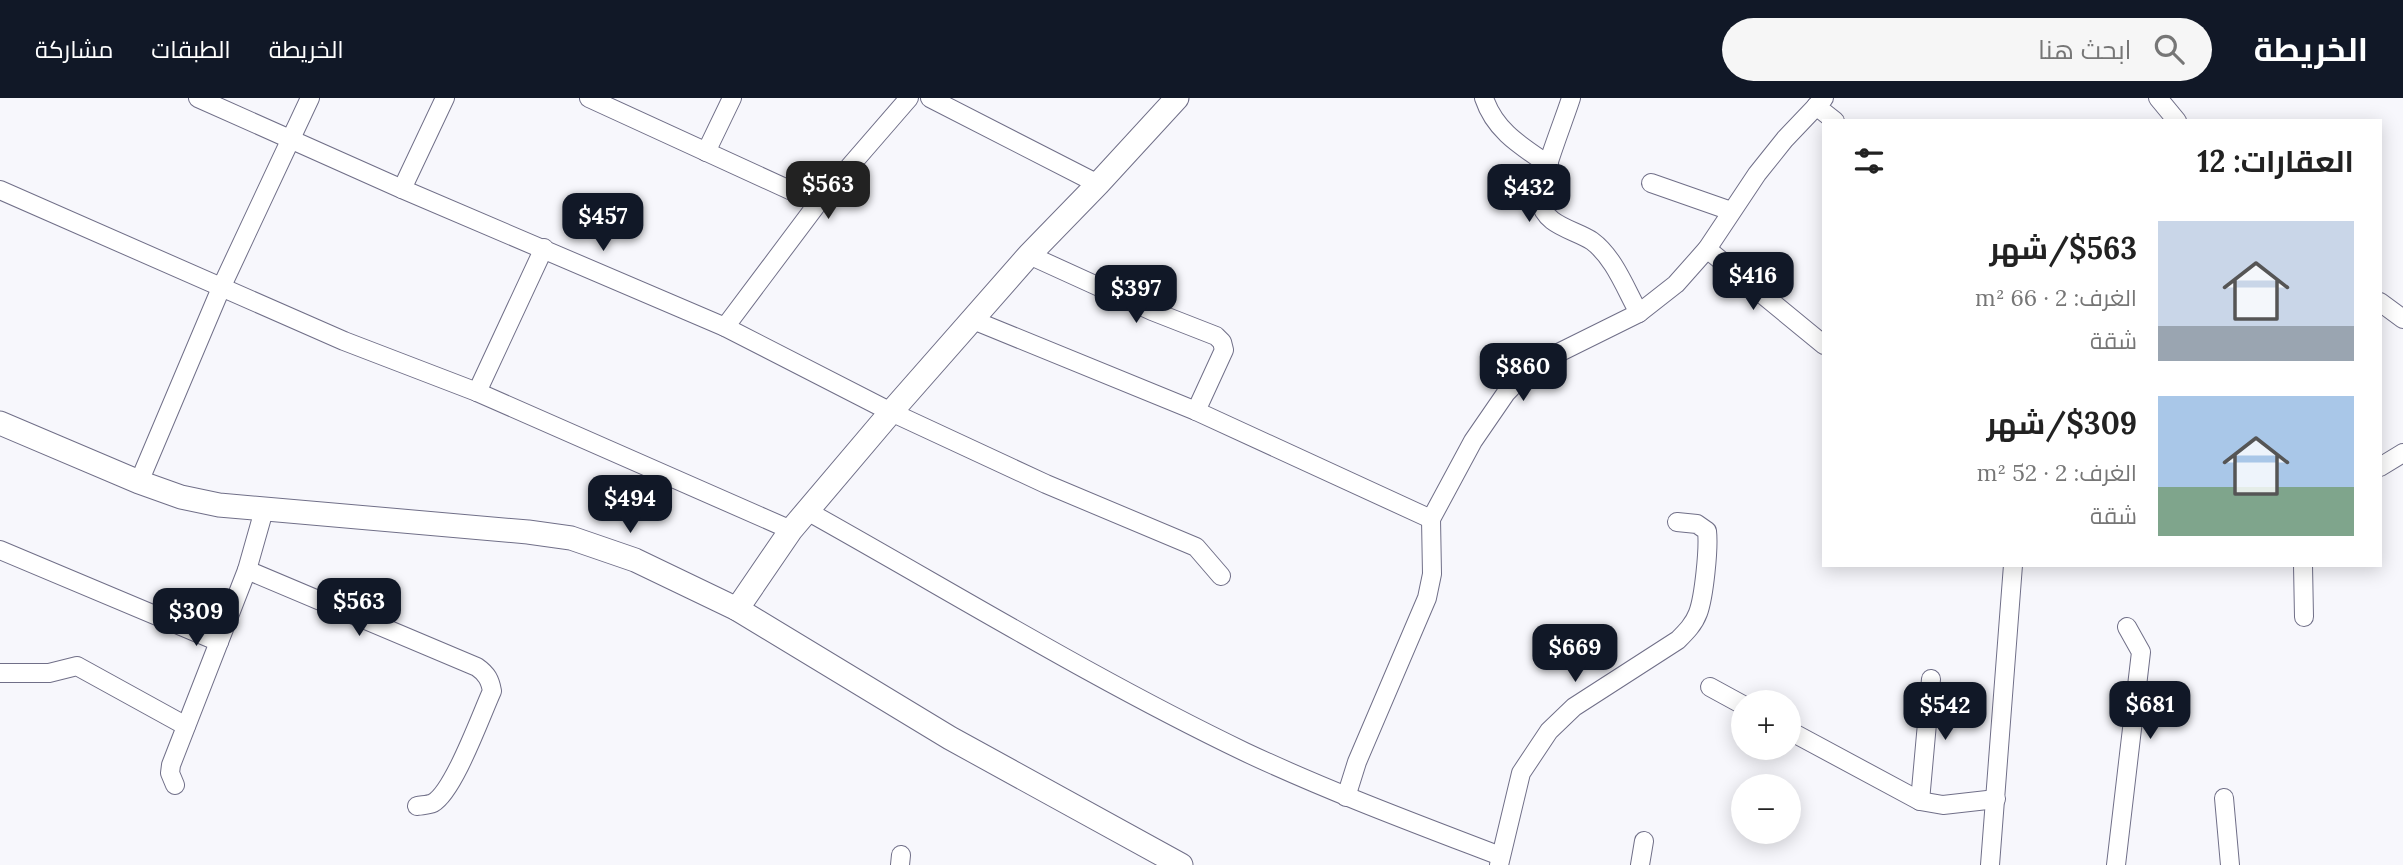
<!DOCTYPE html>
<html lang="ar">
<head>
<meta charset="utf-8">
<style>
	body { margin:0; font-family:Lora,Cairo,serif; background:#f6f6f6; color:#222; direction:rtl; height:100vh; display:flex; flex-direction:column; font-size:26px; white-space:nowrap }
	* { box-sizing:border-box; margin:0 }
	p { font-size:23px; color:#767676 }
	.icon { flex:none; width:38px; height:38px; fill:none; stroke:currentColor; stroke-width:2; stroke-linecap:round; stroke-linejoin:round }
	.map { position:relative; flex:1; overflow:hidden; direction:ltr }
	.panel { position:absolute; left:1822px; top:21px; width:560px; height:448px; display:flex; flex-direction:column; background:#fff; border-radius:0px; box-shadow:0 4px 18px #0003; direction:rtl }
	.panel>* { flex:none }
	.controls { position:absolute; left:1731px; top:592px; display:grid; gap:14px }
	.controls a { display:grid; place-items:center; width:70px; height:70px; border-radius:50%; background:#fff; box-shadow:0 4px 18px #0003; font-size:35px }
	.price { position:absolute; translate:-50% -60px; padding:0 16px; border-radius:14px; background:#111827; color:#fff; font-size:23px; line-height:46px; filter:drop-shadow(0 2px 4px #0008) }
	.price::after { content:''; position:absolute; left:50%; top:42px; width:21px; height:16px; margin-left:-10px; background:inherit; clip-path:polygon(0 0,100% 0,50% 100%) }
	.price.selected { background:#222; color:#fff }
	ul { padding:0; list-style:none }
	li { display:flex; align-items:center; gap:21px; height:175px; padding:0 28px }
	li span { display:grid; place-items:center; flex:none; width:196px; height:140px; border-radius:0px; color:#555 }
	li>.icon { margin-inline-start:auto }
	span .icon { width:84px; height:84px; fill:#fffc; stroke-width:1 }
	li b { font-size:30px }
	h2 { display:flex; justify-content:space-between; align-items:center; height:84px; padding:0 28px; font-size:30px }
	header { display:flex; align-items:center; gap:42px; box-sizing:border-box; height:98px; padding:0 35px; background:#111827; color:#fff }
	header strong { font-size:33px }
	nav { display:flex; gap:38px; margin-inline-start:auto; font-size:24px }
	.search { width:490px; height:63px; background:#f6f6f6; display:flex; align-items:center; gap:18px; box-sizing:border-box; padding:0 24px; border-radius:38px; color:#767676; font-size:26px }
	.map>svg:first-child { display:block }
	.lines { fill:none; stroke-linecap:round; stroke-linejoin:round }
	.minor-casing { stroke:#706f88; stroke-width:20 }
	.tertiary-casing { stroke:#706f88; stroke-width:25 }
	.minor { stroke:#fff; stroke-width:18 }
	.tertiary { stroke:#fff; stroke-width:23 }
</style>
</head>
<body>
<header>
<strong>الخريطة</strong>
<div class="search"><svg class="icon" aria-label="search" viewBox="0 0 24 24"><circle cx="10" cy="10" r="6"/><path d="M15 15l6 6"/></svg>ابحث هنا</div>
<nav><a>الخريطة</a><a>الطبقات</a><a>مشاركة</a></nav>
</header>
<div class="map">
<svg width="2403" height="767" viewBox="0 0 2403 767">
	<rect width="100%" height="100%" fill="#f7f7fc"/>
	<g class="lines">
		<!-- minor casing -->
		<g class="minor-casing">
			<g id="minor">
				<path d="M 198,0 L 402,91 L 725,229 L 891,314 L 1046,386 L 1196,449 L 1221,478"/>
				<path d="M 589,0 L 818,105"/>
				<path d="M 930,0 L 1098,86"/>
				<path d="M 1484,0 C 1495,33 1521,48 1549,67"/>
				<path d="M 1571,0 C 1565,20 1538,86 1540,102 C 1544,128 1574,131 1592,143 C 1614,159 1626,192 1639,215"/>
				<path d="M 2158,0 L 2177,23"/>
				<path d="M 1816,8 L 1835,23"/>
				<path d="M 706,54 L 732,0"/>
				<path d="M 1651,85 L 1731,113"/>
				<path d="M 402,91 L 445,0"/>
				<path d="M 0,92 L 344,243 L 477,294 L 791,432"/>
				<path d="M 1707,151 L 1824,247"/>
				<path d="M 1029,157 L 1152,213 L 1216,238 L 1222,244 L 1224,252 L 1196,313"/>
				<path d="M 2380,204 L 2403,221"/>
				<path d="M 973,222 L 1196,313 L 1431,421"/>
				<path d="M 725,229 L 818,105 L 909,0"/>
				<path d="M 477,294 L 544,150"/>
				<path d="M 2380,369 L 2403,355"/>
				<path d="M 139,384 L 221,190 L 310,0"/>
				<path d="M 807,413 C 952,494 1095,582 1245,654 C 1328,693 1414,725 1500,758"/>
				<path d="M 0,452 L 219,544"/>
				<path d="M 2303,467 L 2304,519"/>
				<path d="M 247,472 L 477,569 C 487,576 490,582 492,593 C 481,617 454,693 433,705 C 429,707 422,707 417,708"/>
				<path d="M 0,575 L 49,575 L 77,568 L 186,628"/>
				<path d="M 1710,589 L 1743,607"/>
				<path d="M 1788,632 L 1920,703 L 1943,707 L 1996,701"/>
				<path d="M 175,687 L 170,675 L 171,667 L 247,472 L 264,412"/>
				<path d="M 1346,699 L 1357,664 L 1427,500 L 1432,476 L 1431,421 L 1473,343 L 1506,295 L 1532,268 L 1639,215 L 1676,186 L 1707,151 L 1757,76 L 1785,41 L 1824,0"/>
				<path d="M 2224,700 L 2230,767"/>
				<path d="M 1920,703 L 1931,581"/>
				<path d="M 900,767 L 901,757"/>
				<path d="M 1499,767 L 1521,675 L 1549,633 L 1574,609 L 1678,542 C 1686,534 1694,526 1698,515 C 1704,499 1709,450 1707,433 L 1697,426 L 1677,424"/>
				<path d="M 1640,767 L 1644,743"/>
				<path d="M 1990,767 L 2013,467"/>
				<path d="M 2116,767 L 2141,554 L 2127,529"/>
			</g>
		</g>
		<!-- tertiary casing -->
		<g class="tertiary-casing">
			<g id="tertiary">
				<path d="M 0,325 L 139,384 L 181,399 L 219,407 L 528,434 L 571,440 L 635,462 L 737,511 L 950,640 L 1181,767"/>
				<path d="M 737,511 L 791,432 L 891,314 L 1029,157 L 1098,86 L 1177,0"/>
			</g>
		</g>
		<!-- minor -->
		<use href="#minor" class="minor"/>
		<!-- tertiary -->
		<use href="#tertiary" class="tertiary"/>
	</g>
</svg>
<div class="controls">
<a>+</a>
<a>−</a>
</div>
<b class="price selected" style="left:828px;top:123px">$563</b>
<b class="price" style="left:1529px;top:126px">$432</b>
<b class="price" style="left:603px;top:155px">$457</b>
<b class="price" style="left:1753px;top:214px">$416</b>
<b class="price" style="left:1136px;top:227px">$397</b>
<b class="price" style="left:1523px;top:305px">$860</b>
<b class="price" style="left:630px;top:437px">$494</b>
<b class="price" style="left:359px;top:540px">$563</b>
<b class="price" style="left:196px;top:550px">$309</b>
<b class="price" style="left:1575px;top:586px">$669</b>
<b class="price" style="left:2150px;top:643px">$681</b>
<b class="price" style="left:1945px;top:644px">$542</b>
<section class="panel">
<h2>العقارات: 12<svg class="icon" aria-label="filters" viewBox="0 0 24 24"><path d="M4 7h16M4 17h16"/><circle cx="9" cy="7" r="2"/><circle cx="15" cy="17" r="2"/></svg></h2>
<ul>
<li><span style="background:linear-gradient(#c9d6e8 75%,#9aa5b1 0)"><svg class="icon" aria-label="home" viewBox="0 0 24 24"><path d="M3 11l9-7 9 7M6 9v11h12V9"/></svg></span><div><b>$563/شهر</b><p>الغرف: 2 · 66 m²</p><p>شقة</p></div></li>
<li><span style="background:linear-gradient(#a9c7e8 65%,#7fa58c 0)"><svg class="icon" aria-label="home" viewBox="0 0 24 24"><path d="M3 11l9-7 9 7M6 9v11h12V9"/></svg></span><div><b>$309/شهر</b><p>الغرف: 2 · 52 m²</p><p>شقة</p></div></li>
</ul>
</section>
</div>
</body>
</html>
